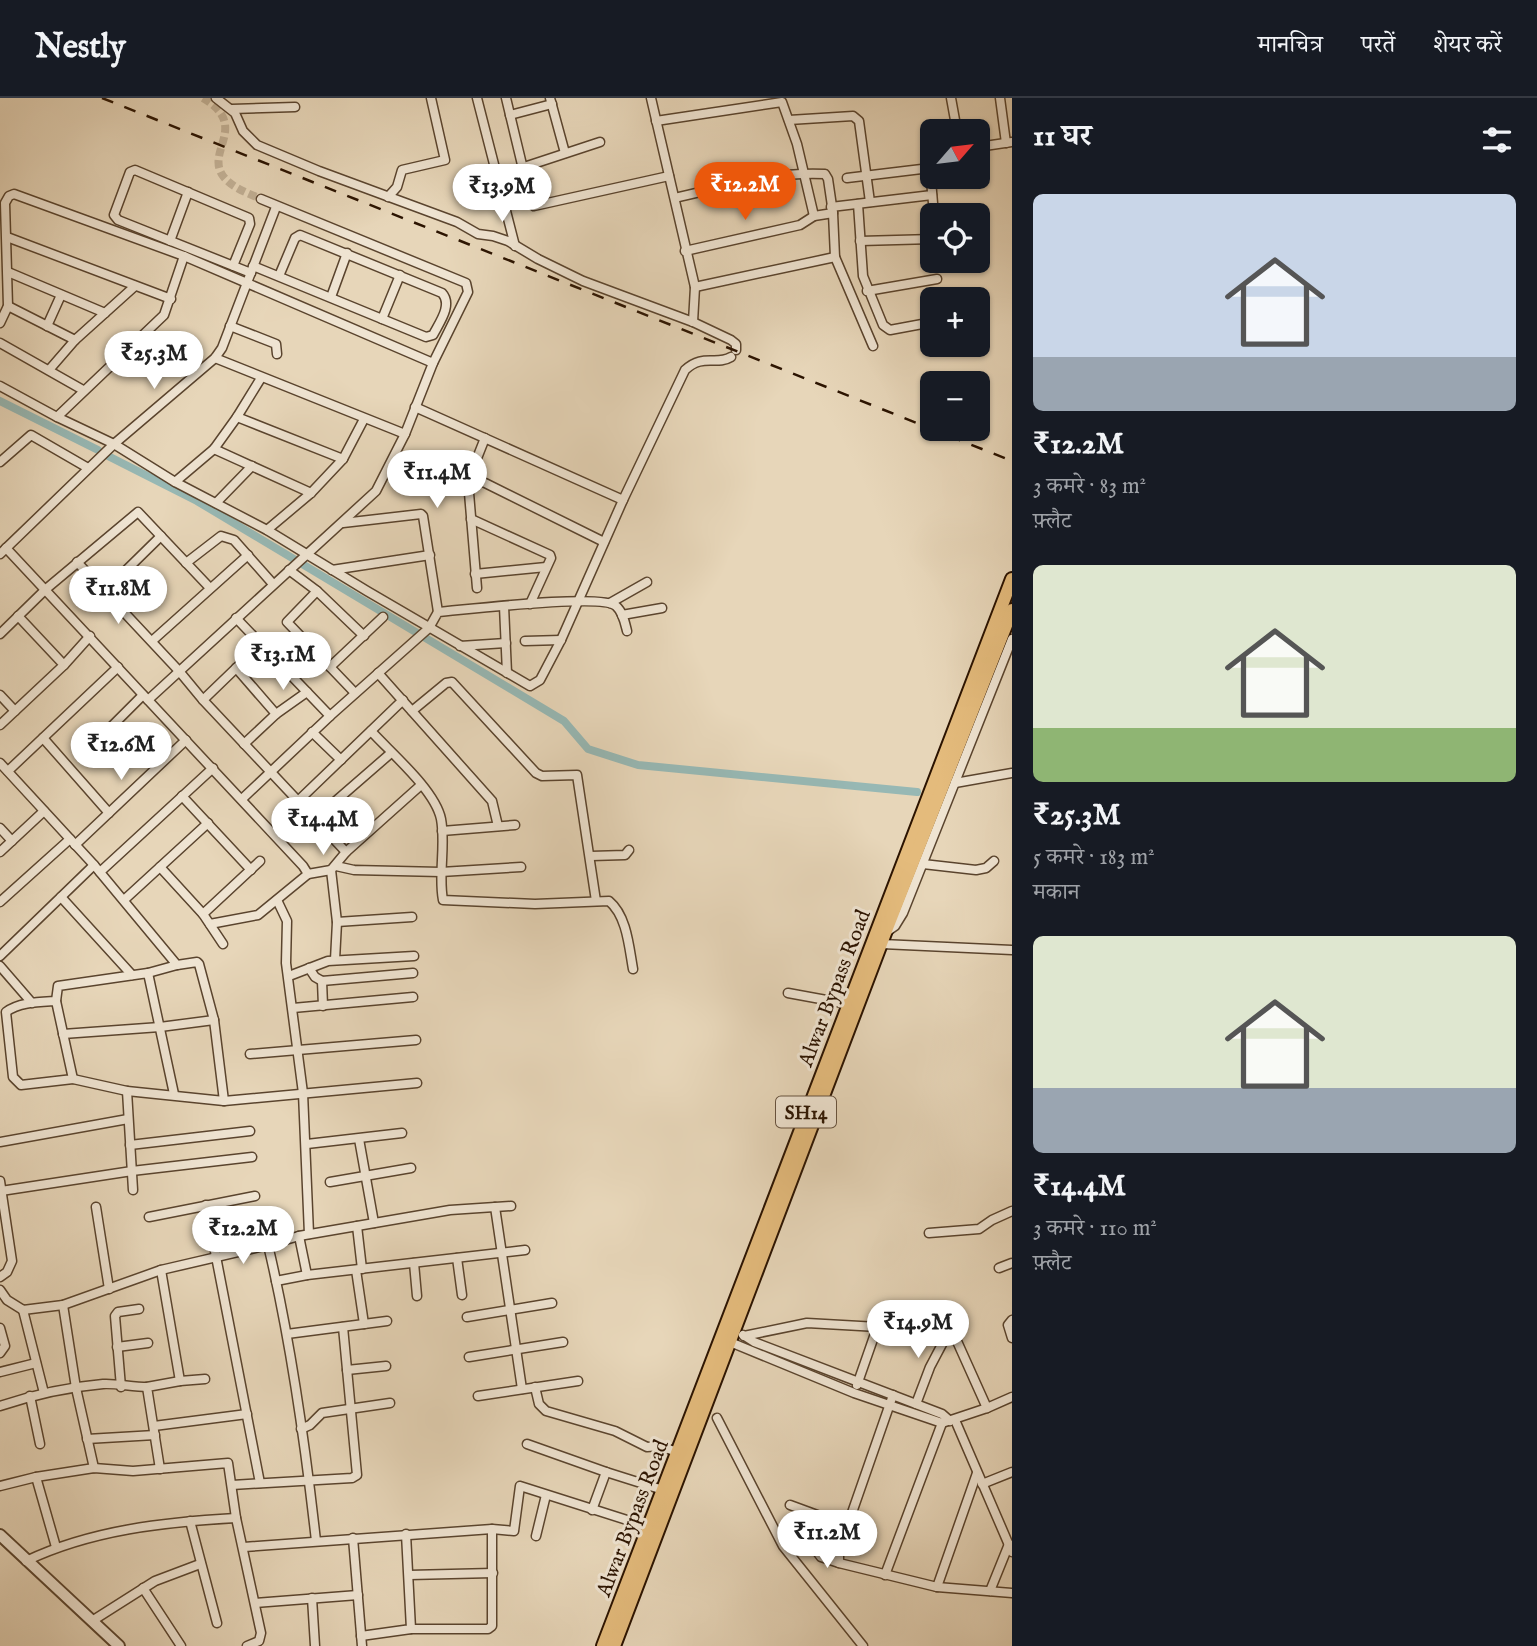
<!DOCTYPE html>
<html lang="hi">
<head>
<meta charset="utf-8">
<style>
	body { margin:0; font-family:"IM FELL English","Noto Serif Devanagari",serif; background:#242831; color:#f1f3f6; height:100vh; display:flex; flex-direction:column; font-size:26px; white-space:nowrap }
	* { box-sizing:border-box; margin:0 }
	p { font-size:23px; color:#9ea1a6 }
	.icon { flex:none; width:38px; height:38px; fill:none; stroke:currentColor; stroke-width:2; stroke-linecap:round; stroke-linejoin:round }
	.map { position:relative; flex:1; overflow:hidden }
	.panel { display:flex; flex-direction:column; background:#171b24; width:525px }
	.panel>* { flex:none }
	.needle { width:46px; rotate:62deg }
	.buttons { position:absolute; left:920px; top:21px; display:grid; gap:14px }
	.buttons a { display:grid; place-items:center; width:70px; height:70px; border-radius:10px; background:#171b24; box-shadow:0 2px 5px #0004; font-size:35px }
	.price { position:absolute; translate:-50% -60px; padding:0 16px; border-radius:24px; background:#fff; color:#222; font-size:23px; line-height:46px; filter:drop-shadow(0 2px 4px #0008) }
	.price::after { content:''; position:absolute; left:50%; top:42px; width:21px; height:16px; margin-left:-10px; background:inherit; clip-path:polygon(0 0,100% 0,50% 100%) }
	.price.on { background:#ea580c; color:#fff }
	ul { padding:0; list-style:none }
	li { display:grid; align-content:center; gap:14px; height:371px; padding:0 21px }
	li span { display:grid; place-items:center; height:217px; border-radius:10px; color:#555 }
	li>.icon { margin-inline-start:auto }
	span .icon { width:126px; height:126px; fill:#fffc; stroke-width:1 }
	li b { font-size:30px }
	h2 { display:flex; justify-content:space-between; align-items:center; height:84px; padding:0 21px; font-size:30px }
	header { display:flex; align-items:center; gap:42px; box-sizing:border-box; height:98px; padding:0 35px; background:#171b24; border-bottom:2px solid #363941 }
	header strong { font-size:33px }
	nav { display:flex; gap:38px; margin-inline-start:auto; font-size:24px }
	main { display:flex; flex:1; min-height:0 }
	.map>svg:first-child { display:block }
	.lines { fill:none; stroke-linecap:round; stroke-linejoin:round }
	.canal { stroke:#97b8b4; stroke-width:8 }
	.minor-tunnel { stroke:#c1af94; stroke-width:8; stroke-dasharray:8 4; stroke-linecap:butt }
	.minor-casing { stroke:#5a442e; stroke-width:11 }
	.tertiary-casing { stroke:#5a442e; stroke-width:14 }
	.primary-casing { stroke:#2b1300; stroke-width:16 }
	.minor { stroke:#efe4d2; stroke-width:8 }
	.tertiary { stroke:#efe4d2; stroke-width:10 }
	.primary { stroke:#e4bb7c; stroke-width:12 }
	.rail { stroke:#2b1300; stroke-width:2.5; stroke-dasharray:12 12; stroke-linecap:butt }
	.labels { text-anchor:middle; stroke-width:6; stroke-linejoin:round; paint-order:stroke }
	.shield { fill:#efe4d2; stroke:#66523f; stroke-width:2 }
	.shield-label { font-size:19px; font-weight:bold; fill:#2b1300 }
	.street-label { font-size:21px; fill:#2b1300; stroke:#efe4d2 }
</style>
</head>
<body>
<header>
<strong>Nestly</strong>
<nav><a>मानचित्र</a><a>परतें</a><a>शेयर करें</a></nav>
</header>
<main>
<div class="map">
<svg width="1012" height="1548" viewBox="0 0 1012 1548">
	<rect width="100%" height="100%" fill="#e7d6b9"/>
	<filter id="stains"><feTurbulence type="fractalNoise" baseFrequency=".00286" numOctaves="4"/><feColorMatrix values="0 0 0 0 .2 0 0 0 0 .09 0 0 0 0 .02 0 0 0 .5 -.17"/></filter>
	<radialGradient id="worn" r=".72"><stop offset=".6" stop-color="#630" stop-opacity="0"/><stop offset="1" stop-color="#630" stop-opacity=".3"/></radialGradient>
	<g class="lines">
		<!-- canal -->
		<g class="canal">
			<path d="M 0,303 L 98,352"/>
			<path d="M 108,358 L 197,403 L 564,623 L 588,651 L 638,667 L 917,694"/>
		</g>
		<!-- minor-tunnel -->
		<path class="minor-tunnel" d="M 203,0 C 250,28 205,53 223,78 C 232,90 248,95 261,101"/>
		<!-- minor casing -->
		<g class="minor-casing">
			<g id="minor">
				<path d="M 216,0 L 235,15 L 243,33 L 257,47 L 319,73 L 457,124 L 478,136 L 493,138 L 508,143 L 538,161 L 583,183 L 693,224 L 731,242 L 736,246 L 736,252"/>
				<path d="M 477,0 L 515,148"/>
				<path d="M 506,0 L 530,100 L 534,108 L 669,78"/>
				<path d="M 550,0 L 565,55"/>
				<path d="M 651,0 L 695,189 L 693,224"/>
				<path d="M 951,0 L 957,33"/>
				<path d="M 1000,0 L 1006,45"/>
				<path d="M 232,11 L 295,9"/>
				<path d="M 510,17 L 552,6"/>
				<path d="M 789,22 L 853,18 L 859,23 L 870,104"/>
				<path d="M 656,23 L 782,4 L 797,46 L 814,118 L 833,115"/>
				<path d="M 978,49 L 1012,44"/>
				<path d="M 933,59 L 930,70 L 934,117"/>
				<path d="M 524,69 L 600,44"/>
				<path d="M 847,80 L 930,70"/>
				<path d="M 388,99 L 397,89 L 402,72 L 445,62 L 431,0"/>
				<path d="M 675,100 C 724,89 775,73 825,76 L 828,81 L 833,115 L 835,159 L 873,248"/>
				<path d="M 858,106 L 863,178 L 883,227 L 890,232 L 933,224"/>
				<path d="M 831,109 L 932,97"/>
				<path d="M 7,139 L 171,201"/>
				<path d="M 170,143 L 188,94"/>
				<path d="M 860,143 L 933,141"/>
				<path d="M 685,153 L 800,127 L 814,118"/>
				<path d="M 233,168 L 250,126 L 249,120 L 135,72 L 130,74 L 114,117 L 118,122 L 251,175"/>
				<path d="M 253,168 L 426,239 L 433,237 C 439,225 453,207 442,195 L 300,137 L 295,140 L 279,178"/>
				<path d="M 8,174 L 105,215"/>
				<path d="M 695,189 L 835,159"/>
				<path d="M 867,193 L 937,181"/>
				<path d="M 331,199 L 347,155"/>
				<path d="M 8,208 L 75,242"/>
				<path d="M 382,221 L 400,177"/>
				<path d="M 0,225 L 8,208 L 5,105 L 9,98 L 14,96 L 184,158 L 433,265"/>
				<path d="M 47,228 L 61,197"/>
				<path d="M 230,228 L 276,246 L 277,256"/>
				<path d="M 0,245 L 83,292"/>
				<path d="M 215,260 L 405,336"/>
				<path d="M 49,272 L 75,242 L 135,188"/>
				<path d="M 0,288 L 57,319 L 114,346 L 175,384 L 267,432 L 367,493 L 530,588 L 540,582 L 561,542 L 623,402 L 685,272 C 703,255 716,268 731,259"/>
				<path d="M 415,309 L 623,402"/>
				<path d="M 57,319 L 164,217 L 184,158"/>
				<path d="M 237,319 L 343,361"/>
				<path d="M 214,351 L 311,395"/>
				<path d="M 0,364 L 31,337 L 88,370"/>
				<path d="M 469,377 L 604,444"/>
				<path d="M 175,384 L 214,351 L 237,319 L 261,280"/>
				<path d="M 216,405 L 252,368"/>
				<path d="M 471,421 L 550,457 L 551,460 L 530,506"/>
				<path d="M 343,425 L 421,416 L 423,418 L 438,514"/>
				<path d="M 267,432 L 311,395 L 343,361 L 364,321"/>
				<path d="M 6,450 L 303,768 L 308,776 L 258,817 L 210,826"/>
				<path d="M 0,456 L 114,346 L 215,260 L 222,250 L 276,109"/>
				<path d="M 77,464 L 179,573 L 203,602"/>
				<path d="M 186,465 L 221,438 L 234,442 L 273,486"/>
				<path d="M 289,472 L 317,493 L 364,538"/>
				<path d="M 332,472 L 430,457"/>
				<path d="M 475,476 L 546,469"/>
				<path d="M 477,490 L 468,383 L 485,340"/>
				<path d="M 105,493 L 161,438"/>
				<path d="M 317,493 L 287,524 L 355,595"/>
				<path d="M 610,505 L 647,484"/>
				<path d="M 504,508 L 507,575"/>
				<path d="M 622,517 L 662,510"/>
				<path d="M 236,520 L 330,618"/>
				<path d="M 0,536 L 46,491 L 138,414 L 210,490"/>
				<path d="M 152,543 L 248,457"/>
				<path d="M 525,543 L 561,542"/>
				<path d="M 261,546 L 203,602 L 346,754 L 421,687"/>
				<path d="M 460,548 L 506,545"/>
				<path d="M 64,567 L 90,538"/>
				<path d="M 330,569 L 383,519"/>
				<path d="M 236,570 L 276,616 L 244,646"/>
				<path d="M 378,575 L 492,703 L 498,728"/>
				<path d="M 0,597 L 15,613"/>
				<path d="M 148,602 L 376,393 L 405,336 L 433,265 L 468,194 L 466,185 L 261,101"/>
				<path d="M 412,613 L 446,585 L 452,584 L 536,675 L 542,678 L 577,677 L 596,803"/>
				<path d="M 276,616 L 307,594"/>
				<path d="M 0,627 L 64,567 L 18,518"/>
				<path d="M 371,633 C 391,655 435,692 441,721 C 446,748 438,776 443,802 L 535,806 L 609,803 C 627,818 629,849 633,871"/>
				<path d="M 312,634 L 341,662"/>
				<path d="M 43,640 L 109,715"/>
				<path d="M 121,655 L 105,635 L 143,597"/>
				<path d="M 0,665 L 94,767 L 177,867 L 197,864 L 199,866 L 214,922 L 224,1003 L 127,993 L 73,981"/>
				<path d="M 8,673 L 118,569"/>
				<path d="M 955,685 L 1012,675"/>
				<path d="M 182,698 L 251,772"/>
				<path d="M 242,701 L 330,618 L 429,530 L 438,514 C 464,512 602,495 616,508 C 623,514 625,525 627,533"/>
				<path d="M 298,703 L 403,602"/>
				<path d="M 315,721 L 391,655"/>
				<path d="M 0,730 L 12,743"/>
				<path d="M 442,733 L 515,727"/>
				<path d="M 75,747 L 186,642"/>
				<path d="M 0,754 L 44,713"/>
				<path d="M 591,758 L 625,757 L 629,752"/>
				<path d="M 923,766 L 976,772 L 986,770 L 994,763"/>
				<path d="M 336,768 L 354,772 L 441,774 L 521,769"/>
				<path d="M 160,769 L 203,816 L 223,846"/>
				<path d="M 331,772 L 337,824 L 335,862"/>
				<path d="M 100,774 L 213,670"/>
				<path d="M 308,776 L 331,772 L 346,754"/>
				<path d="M 61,799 L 132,877"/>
				<path d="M 124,802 L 208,725"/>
				<path d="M 277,802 L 287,823 L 286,865 L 303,995 L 309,1136"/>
				<path d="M 0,804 L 70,741"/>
				<path d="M 203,816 L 260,763"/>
				<path d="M 337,824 L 412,819"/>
				<path d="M 885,835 L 895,828 L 903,815 L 1012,541"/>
				<path d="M 882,846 L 1012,852"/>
				<path d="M 0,858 L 94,767"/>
				<path d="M 0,868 L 32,905"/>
				<path d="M 309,870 L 315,879 L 322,883 L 413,875"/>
				<path d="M 148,875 L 177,867"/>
				<path d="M 289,878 L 328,863 L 414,858"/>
				<path d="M 322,883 L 323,908"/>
				<path d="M 788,895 L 848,906"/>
				<path d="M 56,903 L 73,981 L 21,987 L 13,979 L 6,914 C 19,904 40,904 56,903 Z"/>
				<path d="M 56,903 L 58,888 L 148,875 L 174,996"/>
				<path d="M 293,910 L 413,899"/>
				<path d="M 63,936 L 160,929 L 214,922"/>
				<path d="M 250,956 L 416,942"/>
				<path d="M 127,993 L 133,1092"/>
				<path d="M 224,1003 L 417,985"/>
				<path d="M 359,1041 L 374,1125"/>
				<path d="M 0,1044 L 128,1021"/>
				<path d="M 307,1046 L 402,1035"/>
				<path d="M 130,1047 L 250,1033"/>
				<path d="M 0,1083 L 12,1163 L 7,1174 L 0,1179"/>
				<path d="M 330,1084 L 411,1070"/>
				<path d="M 1,1093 L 132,1073 L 252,1059"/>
				<path d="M 206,1107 L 260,1385"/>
				<path d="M 96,1109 L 109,1191"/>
				<path d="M 495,1109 L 522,1291"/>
				<path d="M 149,1119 L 255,1098"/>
				<path d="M 357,1128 L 362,1171"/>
				<path d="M 929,1135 L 979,1131 L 992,1122 L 1012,1113"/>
				<path d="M 299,1138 L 307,1177 L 525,1152"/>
				<path d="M 268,1147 C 291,1244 305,1344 316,1443"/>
				<path d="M 457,1160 L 462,1197"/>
				<path d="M 414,1165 L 417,1198"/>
				<path d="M 999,1170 L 1012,1165"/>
				<path d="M 356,1172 L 364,1226"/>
				<path d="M 276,1183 L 307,1177"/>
				<path d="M 0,1192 L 7,1202 L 23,1212 L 63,1207 L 161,1172 L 268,1147 L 299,1138 L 450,1112 L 511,1108"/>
				<path d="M 63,1207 L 76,1290 L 94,1370"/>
				<path d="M 23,1212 L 44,1295"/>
				<path d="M 467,1219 L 552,1205"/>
				<path d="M 1012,1222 L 1008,1227 L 1012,1240"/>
				<path d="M 0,1230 L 5,1248 L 0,1255"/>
				<path d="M 287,1236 L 387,1223"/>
				<path d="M 743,1237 L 754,1244 L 942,1316 L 950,1323"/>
				<path d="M 744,1238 L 807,1225 L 949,1233 L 956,1241 L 987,1310"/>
				<path d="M 730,1244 L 854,1295 L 942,1325 L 987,1310 L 1012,1299"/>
				<path d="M 117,1249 L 148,1245"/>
				<path d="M 469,1259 L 563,1244"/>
				<path d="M 347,1272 L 386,1268"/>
				<path d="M 0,1274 L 36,1265"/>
				<path d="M 180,1283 L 205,1281"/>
				<path d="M 857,1287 L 878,1227"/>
				<path d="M 121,1289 L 115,1218 L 118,1214 L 139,1211"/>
				<path d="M 535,1289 L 539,1306 L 546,1313 L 615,1333 L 647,1349 L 660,1348 L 677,1354"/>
				<path d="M 893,1297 L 839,1452 L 839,1465 L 937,1489 L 1012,1495"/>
				<path d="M 30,1298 L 40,1346"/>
				<path d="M 478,1298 L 578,1283"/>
				<path d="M 916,1306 L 930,1269 L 949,1233"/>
				<path d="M 0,1308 C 33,1297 68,1289 103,1286 C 114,1285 133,1289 147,1289"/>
				<path d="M 717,1320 L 783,1448 L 863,1548"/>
				<path d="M 955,1322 L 1012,1454"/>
				<path d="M 154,1328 L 247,1316"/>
				<path d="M 301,1331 L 310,1327 L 322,1315 L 390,1305"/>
				<path d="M 87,1341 L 155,1337"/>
				<path d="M 527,1346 L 606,1374 L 592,1412"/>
				<path d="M 160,1371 L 147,1289 L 180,1283 L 161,1172"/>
				<path d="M 606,1374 L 663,1392"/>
				<path d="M 36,1379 L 56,1449"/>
				<path d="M 982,1386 L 1012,1374"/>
				<path d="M 232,1387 L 352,1380 L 357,1377 L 343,1229"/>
				<path d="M 0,1388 L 36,1379 L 94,1370 L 133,1373 L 228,1365 L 236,1420 L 261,1535 L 259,1543 L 247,1548"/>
				<path d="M 790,1407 L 847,1428"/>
				<path d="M 830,1422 L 818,1455 L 821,1459 L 839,1465"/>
				<path d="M 190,1423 L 217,1525"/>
				<path d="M 536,1438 L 546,1397"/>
				<path d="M 353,1440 L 362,1548"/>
				<path d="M 244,1449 L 492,1431 L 514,1433 L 520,1388 L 649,1429"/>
				<path d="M 26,1463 C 91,1432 165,1424 236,1420"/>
				<path d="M 409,1477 L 493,1475"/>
				<path d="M 885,1477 L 942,1325"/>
				<path d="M 937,1489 L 977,1375"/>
				<path d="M 143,1490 L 181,1548"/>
				<path d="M 990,1493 L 1009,1446"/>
				<path d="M 312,1500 L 315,1548"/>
				<path d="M 255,1505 L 358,1497"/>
				<path d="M 92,1523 L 155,1483 L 200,1466"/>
				<path d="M 411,1531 L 488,1531 L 492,1528 L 492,1431"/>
				<path d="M 361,1538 L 411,1531 L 406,1436"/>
			</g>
		</g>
		<!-- tertiary casing -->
		<g class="tertiary-casing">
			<path id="tertiary" d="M 0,1437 L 119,1548"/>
		</g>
		<!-- primary casing -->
		<g class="primary-casing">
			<g id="primary">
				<path d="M 603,1548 L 1012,481"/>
				<path d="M 614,1548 L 885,835 L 1012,512"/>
			</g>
		</g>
		<!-- minor -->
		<use href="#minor" class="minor"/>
		<!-- tertiary -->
		<use href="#tertiary" class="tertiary"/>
		<!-- primary -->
		<use href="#primary" class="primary"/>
		<!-- rail -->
		<path class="rail" d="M 102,0 L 1012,363"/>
	</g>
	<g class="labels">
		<!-- shield labels -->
		<rect class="shield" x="776" y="998.5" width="60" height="31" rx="5"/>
		<g class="shield-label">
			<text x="806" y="1021">SH14</text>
		</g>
		<!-- street labels -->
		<g class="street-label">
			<text transform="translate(834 890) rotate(-69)" y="7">Alwar Bypass Road</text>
			<text transform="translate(632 1420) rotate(-69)" y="7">Alwar Bypass Road</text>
		</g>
	</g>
	<rect width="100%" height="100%" filter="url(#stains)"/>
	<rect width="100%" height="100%" fill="url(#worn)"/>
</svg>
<div class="buttons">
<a><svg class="needle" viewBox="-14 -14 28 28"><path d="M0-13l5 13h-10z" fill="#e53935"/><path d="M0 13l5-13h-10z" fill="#9ea1a6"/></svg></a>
<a><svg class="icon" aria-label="locate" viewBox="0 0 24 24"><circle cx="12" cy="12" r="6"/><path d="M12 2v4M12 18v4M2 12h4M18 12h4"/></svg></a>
<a>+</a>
<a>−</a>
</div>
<b class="price on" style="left:745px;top:124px">₹12.2M</b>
<b class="price" style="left:502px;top:126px">₹13.9M</b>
<b class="price" style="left:154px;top:293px">₹25.3M</b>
<b class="price" style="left:437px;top:412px">₹11.4M</b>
<b class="price" style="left:118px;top:528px">₹11.8M</b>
<b class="price" style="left:283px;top:594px">₹13.1M</b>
<b class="price" style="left:121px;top:684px">₹12.6M</b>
<b class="price" style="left:323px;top:759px">₹14.4M</b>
<b class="price" style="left:243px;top:1168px">₹12.2M</b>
<b class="price" style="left:918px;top:1262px">₹14.9M</b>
<b class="price" style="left:827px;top:1472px">₹11.2M</b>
</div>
<section class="panel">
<h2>11 घर<svg class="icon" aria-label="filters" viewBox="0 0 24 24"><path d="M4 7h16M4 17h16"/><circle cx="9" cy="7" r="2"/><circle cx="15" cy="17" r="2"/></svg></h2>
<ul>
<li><span style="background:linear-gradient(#c9d6e8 75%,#9aa5b1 0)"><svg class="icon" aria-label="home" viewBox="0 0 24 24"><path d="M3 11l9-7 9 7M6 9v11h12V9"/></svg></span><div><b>₹12.2M</b><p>3 कमरे · 83 m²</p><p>फ़्लैट</p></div></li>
<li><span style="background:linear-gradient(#dfe7d0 75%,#8fb573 0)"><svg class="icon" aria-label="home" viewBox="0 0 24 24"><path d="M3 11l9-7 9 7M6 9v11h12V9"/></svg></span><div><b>₹25.3M</b><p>5 कमरे · 183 m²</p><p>मकान</p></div></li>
<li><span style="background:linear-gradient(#dfe7d0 70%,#9aa5b1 0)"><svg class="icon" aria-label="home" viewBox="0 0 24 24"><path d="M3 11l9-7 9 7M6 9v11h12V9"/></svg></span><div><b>₹14.4M</b><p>3 कमरे · 110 m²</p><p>फ़्लैट</p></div></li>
</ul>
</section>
</main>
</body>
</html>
